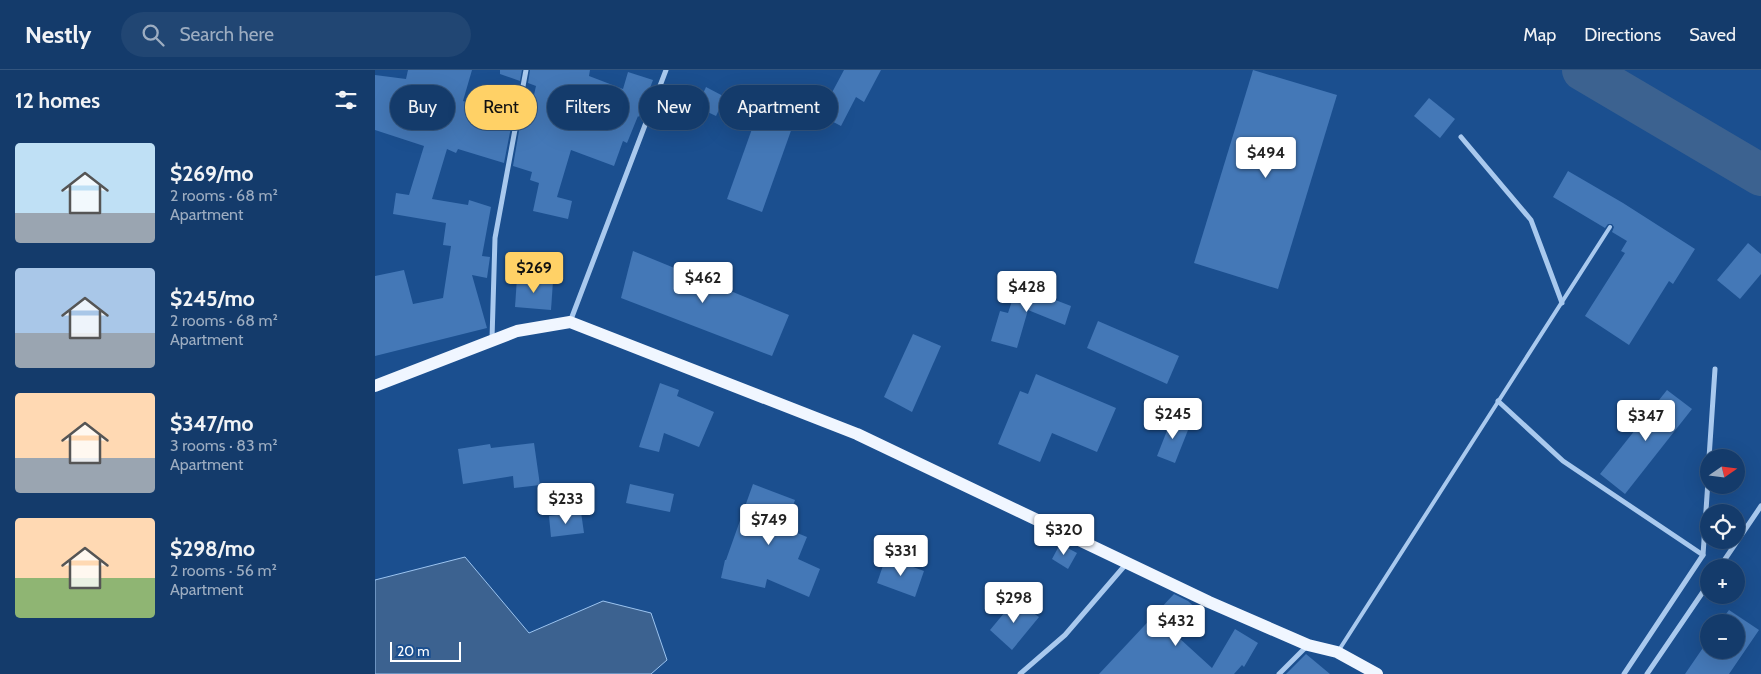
<!DOCTYPE html>
<html lang="en">
<head>
<meta charset="utf-8">
<style>
	body { margin:0; font-family:Cabin,sans-serif; background:#214673; color:#f1f3f6; height:100vh; display:flex; flex-direction:column; font-size:19px; white-space:nowrap }
	* { box-sizing:border-box; margin:0 }
	p { font-size:16px; color:#9dadc1 }
	.icon { flex:none; width:28px; height:28px; fill:none; stroke:currentColor; stroke-width:2; stroke-linecap:round; stroke-linejoin:round }
	.map { position:relative; flex:1; overflow:hidden }
	.sheet { display:flex; flex-direction:column; background:#143b6b; width:375px }
	.sheet>* { flex:none }
	.hud { position:absolute; left:15px; top:15px; width:475px; height:45px; display:flex; gap:10px }
	.needle { width:32px; rotate:76deg }
	.fabs { position:absolute; left:1325px; top:379px; display:grid; gap:10px }
	.fabs a { display:grid; place-items:center; width:45px; height:45px; border-radius:50%; background:#143b6b; box-shadow:0 5px 20px #0002,0 0 0 1px #33557e; font-size:25px }
	.scale { position:absolute; left:15px; bottom:12px; width:71px; box-sizing:border-box; padding-left:5px; border:2px solid #fff; border-top:0; font-size:14px; line-height:18px; white-space:nowrap; color:#fff; -webkit-text-stroke:4px #1b4f8f; paint-order:stroke }
	.price { position:absolute; translate:-50% -42px; padding:0 11px; border-radius:5px; background:#fff; color:#222; font-size:16px; line-height:32px; filter:drop-shadow(0 1px 2px #0008) }
	.price::after { content:''; position:absolute; left:50%; top:30px; width:15px; height:11px; margin-left:-8px; background:inherit; clip-path:polygon(0 0,100% 0,50% 100%) }
	.price.current { background:#ffd166; color:#111 }
	ul { padding:0; list-style:none }
	li { display:flex; align-items:center; gap:15px; height:125px; padding:0 15px }
	li span { display:grid; place-items:center; flex:none; width:140px; height:100px; border-radius:5px; color:#555 }
	li>.icon { margin-inline-start:auto }
	span .icon { width:60px; height:60px; fill:#fffc; stroke-width:1 }
	li b { font-size:21px }
	h2 { display:flex; justify-content:space-between; align-items:center; height:60px; padding:0 15px; font-size:21px }
	.tag { padding:0 18px; border-radius:22px; background:#143b6b; box-shadow:0 5px 20px #0002,0 0 0 1px #33557e; font-size:18px; line-height:45px }
	.tag.current { background:#ffd166; color:#111 }
	header { display:flex; align-items:center; gap:30px; box-sizing:border-box; height:70px; padding:0 25px; background:#143b6b; border-bottom:1px solid #33557e }
	header strong { font-size:24px }
	nav { display:flex; gap:28px; margin-inline-start:auto; font-size:18px }
	.search { width:350px; height:45px; background:#214673; display:flex; align-items:center; gap:12px; box-sizing:border-box; padding:0 18px; border-radius:28px; color:#9dadc1; font-size:19px }
	main { display:flex; flex:1; min-height:0 }
	.map>svg:first-child { display:block }
	.water { fill:#3c6290; stroke:#9cc4f0 }
	.lines { fill:none; stroke-linecap:round; stroke-linejoin:round }
	.river { stroke:#3c6290; stroke-width:42 }
	.building { fill:#4478b7 }
	.service { stroke:#a9c9ee; stroke-width:4 }
	.minor { stroke:#a9c9ee; stroke-width:5 }
	.primary { stroke:#f0f6ff; stroke-width:12 }
</style>
</head>
<body>
<header>
<strong>Nestly</strong>
<div class="search"><svg class="icon" aria-label="search" viewBox="0 0 24 24"><circle cx="10" cy="10" r="6"/><path d="M15 15l6 6"/></svg>Search here</div>
<nav><a>Map</a><a>Directions</a><a>Saved</a></nav>
</header>
<main>
<section class="sheet">
<h2>12 homes<svg class="icon" aria-label="filters" viewBox="0 0 24 24"><path d="M4 7h16M4 17h16"/><circle cx="9" cy="7" r="2"/><circle cx="15" cy="17" r="2"/></svg></h2>
<ul>
<li><span style="background:linear-gradient(#bfe0f5 70%,#9aa5b1 0)"><svg class="icon" aria-label="home" viewBox="0 0 24 24"><path d="M3 11l9-7 9 7M6 9v11h12V9"/></svg></span><div><b>$269/mo</b><p>2 rooms · 68 m²</p><p>Apartment</p></div></li>
<li><span style="background:linear-gradient(#a9c7e8 65%,#9aa5b1 0)"><svg class="icon" aria-label="home" viewBox="0 0 24 24"><path d="M3 11l9-7 9 7M6 9v11h12V9"/></svg></span><div><b>$245/mo</b><p>2 rooms · 68 m²</p><p>Apartment</p></div></li>
<li><span style="background:linear-gradient(#ffd9b3 65%,#9aa5b1 0)"><svg class="icon" aria-label="home" viewBox="0 0 24 24"><path d="M3 11l9-7 9 7M6 9v11h12V9"/></svg></span><div><b>$347/mo</b><p>3 rooms · 83 m²</p><p>Apartment</p></div></li>
<li><span style="background:linear-gradient(#ffd9b3 60%,#8fb573 0)"><svg class="icon" aria-label="home" viewBox="0 0 24 24"><path d="M3 11l9-7 9 7M6 9v11h12V9"/></svg></span><div><b>$298/mo</b><p>2 rooms · 56 m²</p><p>Apartment</p></div></li>
</ul>
</section>
<div class="map">
<svg width="1386" height="604" viewBox="0 0 1386 604">
	<rect width="100%" height="100%" fill="#1b4f8f"/>
	<!-- water -->
	<path class="water" d="M 90,487 L 154,563 L 228,531 L 276,543 L 292,590 L 276,604 L 0,604 L 0,510 Z"/>
	<g class="lines">
		<!-- river -->
		<path class="river" d="M 1208,0 L 1386,105"/>
	</g>
	<!-- building -->
	<g class="building">
		<path d="M 33,0 L 97,0 L 88,31 L 138,47 L 129,93 L 83,79 L 81,83 L 72,79 L 57,129 L 93,135 L 94,130 L 116,137 L 107,186 L 115,187 L 112,208 L 97,205 L 112,258 L 0,286 L 0,206 L 29,200 L 38,234 L 68,228 L 76,176 L 68,175 L 71,153 L 18,144 L 21,123 L 34,125 L 49,76 L 0,60 L 0,5 L 31,9 Z"/>
		<path d="M 125,0 L 147,0 L 145,11 L 125,4 Z"/>
		<path d="M 155,0 L 215,0 L 214,6 L 248,19 L 253,2 L 278,10 L 264,47 L 263,46 L 252,73 L 248,71 L 239,96 L 196,80 L 182,127 L 197,131 L 193,149 L 158,141 L 164,113 L 155,110 L 157,102 L 138,96 L 146,49 L 153,51 L 161,16 L 153,13 Z"/>
		<path d="M 469,0 L 506,0 L 489,32 L 481,27 L 466,56 L 445,45 Z"/>
		<path d="M 878,0 L 962,25 L 903,219 L 819,193 Z"/>
		<path d="M 393,14 L 428,27 L 387,142 L 352,129 Z"/>
		<path d="M 331,17 L 350,27 L 341,46 L 322,37 Z"/>
		<path d="M 1054,28 L 1080,49 L 1065,68 L 1039,46 Z"/>
		<path d="M 1193,101 L 1248,133 L 1320,179 L 1298,214 L 1294,211 L 1254,275 L 1210,246 L 1250,183 L 1246,181 L 1252,171 L 1237,162 L 1239,157 L 1237,154 L 1233,154 L 1230,158 L 1178,127 Z"/>
		<path d="M 1373,173 L 1386,184 L 1386,204 L 1365,229 L 1342,210 Z"/>
		<path d="M 258,181 L 414,245 L 397,286 L 246,228 Z"/>
		<path d="M 142,208 L 178,211 L 176,240 L 140,237 Z"/>
		<path d="M 644,210 L 664,216 L 662,223 L 696,236 L 690,255 L 653,240 L 642,278 L 616,271 L 625,241 L 633,243 Z"/>
		<path d="M 723,251 L 804,286 L 792,314 L 712,278 Z"/>
		<path d="M 538,264 L 566,276 L 537,342 L 509,327 Z"/>
		<path d="M 661,304 L 741,338 L 722,382 L 677,363 L 665,392 L 623,374 L 645,321 L 653,324 Z"/>
		<path d="M 285,313 L 304,320 L 302,326 L 339,342 L 324,377 L 289,363 L 284,382 L 264,377 Z"/>
		<path d="M 1292,320 L 1317,339 L 1250,424 L 1225,404 Z"/>
		<path d="M 797,348 L 815,355 L 800,393 L 782,386 Z"/>
		<path d="M 159,373 L 165,415 L 139,418 L 138,406 L 88,414 L 83,379 L 115,374 L 116,378 Z"/>
		<path d="M 255,414 L 299,424 L 295,442 L 251,433 Z"/>
		<path d="M 378,414 L 420,430 L 410,458 L 432,467 L 423,489 L 445,499 L 434,527 L 392,509 L 390,518 L 346,508 L 350,490 L 351,490 Z"/>
		<path d="M 206,442 L 209,463 L 176,467 L 174,446 Z"/>
		<path d="M 685,474 L 702,483 L 693,499 L 677,489 Z"/>
		<path d="M 511,487 L 549,501 L 540,527 L 502,513 Z"/>
		<path d="M 799,524 L 813,531 L 826,543 L 803,567 L 837,598 L 860,559 L 883,573 L 869,597 L 867,595 L 859,604 L 724,604 Z"/>
		<path d="M 640,530 L 664,547 L 637,580 L 615,560 Z"/>
		<path d="M 1354,540 L 1384,560 L 1354,604 L 1310,604 L 1334,569 L 1334,580 L 1361,580 L 1361,552 L 1345,552 Z"/>
		<path d="M 931,584 L 955,604 L 911,604 Z"/>
	</g>
	<g class="lines">
		<!-- service -->
		<path class="service" d="M 964,580 L 1235,157"/>
		<!-- minor -->
		<g class="minor">
			<path d="M 1086,67 L 1156,150 L 1187,233"/>
			<path d="M 195,252 L 291,0"/>
			<path d="M 117,269 L 120,168 L 151,0"/>
			<path d="M 1123,331 L 1188,391 L 1328,485"/>
			<path d="M 1334,388 L 1340,299"/>
			<path d="M 1344,498 L 1386,436"/>
			<path d="M 645,604 L 690,565 L 752,493"/>
			<path d="M 904,604 L 933,575"/>
			<path d="M 1249,604 L 1328,485 L 1334,396"/>
			<path d="M 1272,604 L 1334,513"/>
		</g>
		<!-- primary -->
		<path class="primary" d="M 0,316 L 142,261 L 195,252 L 482,364 L 834,532 L 933,575 L 962,582 L 1002,604"/>
	</g>
</svg>
<div class="fabs">
<a><svg class="needle" viewBox="-14 -14 28 28"><path d="M0-13l5 13h-10z" fill="#e53935"/><path d="M0 13l5-13h-10z" fill="#9dadc1"/></svg></a>
<a><svg class="icon" aria-label="locate" viewBox="0 0 24 24"><circle cx="12" cy="12" r="6"/><path d="M12 2v4M12 18v4M2 12h4M18 12h4"/></svg></a>
<a>+</a>
<a>−</a>
</div>
<div class="scale">20 m</div>
<b class="price" style="left:891px;top:109px">$494</b>
<b class="price current" style="left:159px;top:224px">$269</b>
<b class="price" style="left:328px;top:234px">$462</b>
<b class="price" style="left:652px;top:243px">$428</b>
<b class="price" style="left:798px;top:370px">$245</b>
<b class="price" style="left:1271px;top:372px">$347</b>
<b class="price" style="left:191px;top:455px">$233</b>
<b class="price" style="left:394px;top:476px">$749</b>
<b class="price" style="left:689px;top:486px">$320</b>
<b class="price" style="left:526px;top:507px">$331</b>
<b class="price" style="left:639px;top:554px">$298</b>
<b class="price" style="left:801px;top:577px">$432</b>
<div class="hud">
<a class="tag">Buy</a>
<a class="tag current">Rent</a>
<a class="tag">Filters</a>
<a class="tag">New</a>
<a class="tag">Apartment</a>
</div>
</div>
</main>
</body>
</html>
